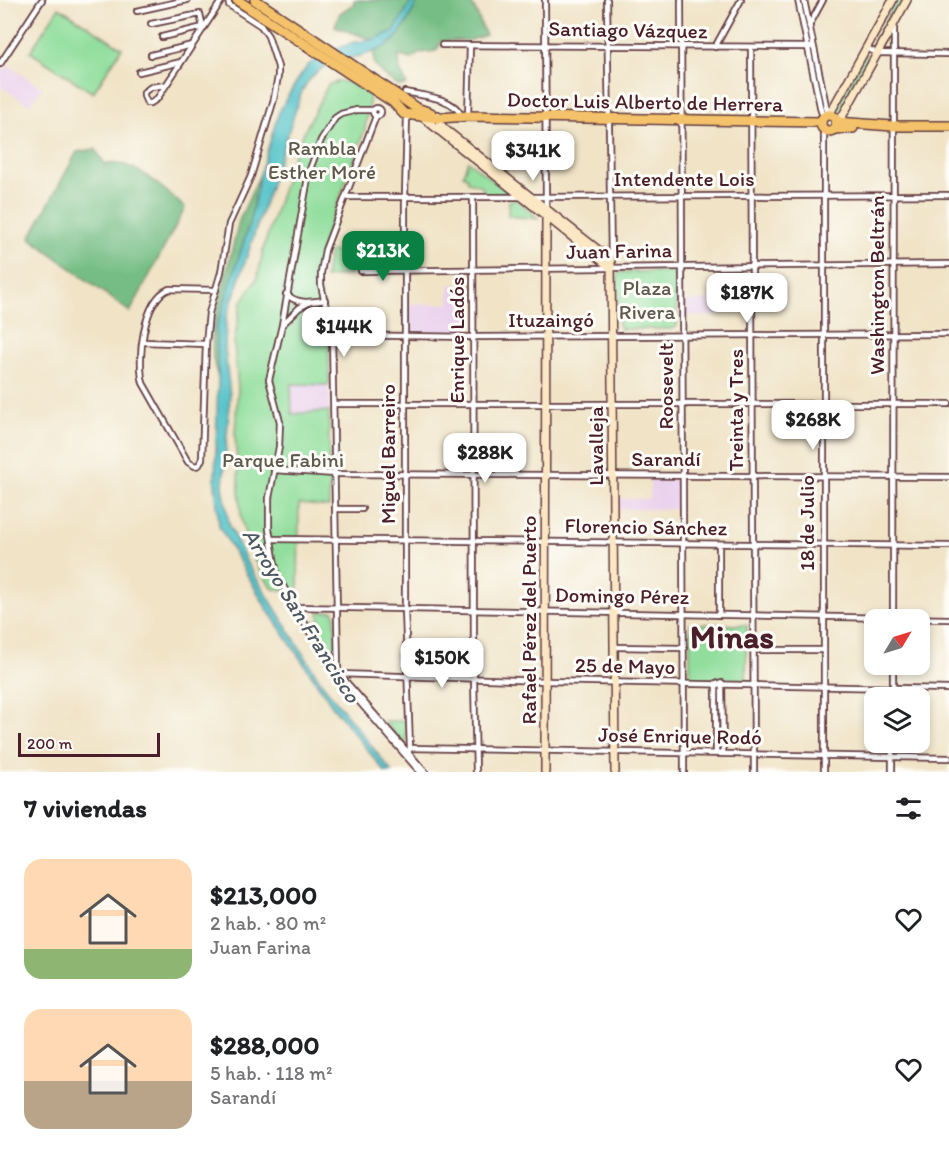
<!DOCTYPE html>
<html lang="es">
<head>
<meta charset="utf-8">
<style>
	body { margin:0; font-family:Itim,sans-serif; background:#f6f6f6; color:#202124; height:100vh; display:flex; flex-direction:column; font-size:22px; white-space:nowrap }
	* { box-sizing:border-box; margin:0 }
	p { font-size:20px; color:#757577 }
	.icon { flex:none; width:33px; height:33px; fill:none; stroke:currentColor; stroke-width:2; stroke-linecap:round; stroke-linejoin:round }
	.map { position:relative; height:772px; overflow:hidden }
	.panel { display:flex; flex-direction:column; background:#fff; flex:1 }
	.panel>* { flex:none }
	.needle { width:39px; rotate:52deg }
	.tools { position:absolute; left:864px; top:609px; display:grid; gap:12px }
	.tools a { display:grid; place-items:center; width:66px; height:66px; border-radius:12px; background:#fff; box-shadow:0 3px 9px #0003; font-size:30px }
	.scale { position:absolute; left:18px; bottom:15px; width:142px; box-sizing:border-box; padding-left:6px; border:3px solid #4a1f2b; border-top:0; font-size:16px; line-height:21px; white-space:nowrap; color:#4a1f2b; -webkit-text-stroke:4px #fdfcf7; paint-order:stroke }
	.price { position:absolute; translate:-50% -51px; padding:0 14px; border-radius:12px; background:#fff; color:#222; font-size:20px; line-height:39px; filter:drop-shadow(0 2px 3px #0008) }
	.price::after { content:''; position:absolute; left:50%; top:36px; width:18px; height:14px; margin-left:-9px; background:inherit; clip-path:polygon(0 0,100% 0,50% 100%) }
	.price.active { background:#0b8043; color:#fff }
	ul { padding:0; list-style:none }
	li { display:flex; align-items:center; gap:18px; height:150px; padding:0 24px }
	li span { display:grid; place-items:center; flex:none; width:168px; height:120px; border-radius:18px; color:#555 }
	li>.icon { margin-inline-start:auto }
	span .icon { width:72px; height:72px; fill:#fffc; stroke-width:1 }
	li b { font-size:26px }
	h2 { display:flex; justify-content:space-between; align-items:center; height:72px; padding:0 24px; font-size:26px }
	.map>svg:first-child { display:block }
	.built { fill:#ead1ed }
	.green { fill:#91de9c; stroke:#6e7e64; stroke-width:1.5 }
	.forest { fill:#74bd84; stroke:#5f6e58; stroke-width:1.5 }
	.water { fill:#55c3c9; stroke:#50717a; stroke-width:1.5 }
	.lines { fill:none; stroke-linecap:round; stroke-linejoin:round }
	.street-casing { stroke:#633c42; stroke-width:8 }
	.secondary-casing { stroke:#633c42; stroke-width:10 }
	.highway-casing { stroke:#633c42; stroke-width:12 }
	.street { stroke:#fff; stroke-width:4.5 }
	.secondary { stroke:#fbe7c3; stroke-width:7 }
	.highway { stroke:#f4c26a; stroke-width:9 }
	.labels { text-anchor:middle; stroke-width:6; stroke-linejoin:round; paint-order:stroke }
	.street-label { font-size:21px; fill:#4a1f2b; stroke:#fdfcf7 }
	.park-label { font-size:21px; fill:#5f584d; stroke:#fdfcf7 }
	.water-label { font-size:22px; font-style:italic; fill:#4e5862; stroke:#fdfcf7 }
	.town-label { font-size:33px; font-weight:bold; fill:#4a1f2b; stroke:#fdfcf7 }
</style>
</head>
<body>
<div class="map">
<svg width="949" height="772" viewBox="0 0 949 772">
	<rect width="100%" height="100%" fill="#fdfcf7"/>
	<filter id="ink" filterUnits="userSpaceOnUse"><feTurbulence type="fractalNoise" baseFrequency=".0167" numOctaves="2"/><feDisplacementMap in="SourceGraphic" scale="12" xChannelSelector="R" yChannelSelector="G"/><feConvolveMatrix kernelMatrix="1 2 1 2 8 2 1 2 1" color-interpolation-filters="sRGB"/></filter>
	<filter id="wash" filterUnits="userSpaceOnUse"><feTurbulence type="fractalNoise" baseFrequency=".008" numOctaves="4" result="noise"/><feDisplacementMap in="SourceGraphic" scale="24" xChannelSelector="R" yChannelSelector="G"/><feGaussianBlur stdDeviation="1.35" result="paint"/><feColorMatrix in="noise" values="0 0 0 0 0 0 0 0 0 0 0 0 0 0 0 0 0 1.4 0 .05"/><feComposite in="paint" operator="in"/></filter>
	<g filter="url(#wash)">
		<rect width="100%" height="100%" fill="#f0e3c6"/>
		<!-- built -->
		<g class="built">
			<path d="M 7,65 L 42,88 L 29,105 L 0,86 L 0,76 Z"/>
			<path d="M 449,285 L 469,285 L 469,332 L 408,332 L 408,304 L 449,304 Z"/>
			<path d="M 718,300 L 718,316 L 687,316 L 687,301 Z"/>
			<path d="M 291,384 L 329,385 L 329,411 L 292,414 Z"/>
			<path d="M 650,478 L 680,478 L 680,509 L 617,509 L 617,499 L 650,499 Z"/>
		</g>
		<!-- green -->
		<g class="green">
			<path d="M 896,0 L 905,0 L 877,49 L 875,50 L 872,45 Z"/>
			<path d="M 59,7 L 122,48 L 93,93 L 30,52 Z"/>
			<path d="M 867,55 L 871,59 L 840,114 L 838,114 L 835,111 L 864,56 Z"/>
			<path d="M 339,81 L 351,83 L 370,97 L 365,129 L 322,246 L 317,269 L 318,284 L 329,333 L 329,385 L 291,384 L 292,414 L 329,411 L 329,507 L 299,504 L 298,591 L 273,589 L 261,573 L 247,544 L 241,516 L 235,434 L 238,388 L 234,344 L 241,303 L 257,279 L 264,246 L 296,148 L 328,85 Z"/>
			<path d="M 468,161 L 507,192 L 506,196 L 485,195 L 482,186 L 468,182 L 467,177 L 463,175 Z"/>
			<path d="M 516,199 L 539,219 L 508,216 L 509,201 Z"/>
			<path d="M 329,251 L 349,254 L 351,274 L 325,278 Z"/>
			<path d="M 620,272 L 672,272 L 677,277 L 677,326 L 673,329 L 621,329 L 618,325 L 617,276 Z"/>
			<path d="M 333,611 L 335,615 L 336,672 L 305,622 L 320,621 L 319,612 Z"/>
			<path d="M 690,624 L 747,625 L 746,682 L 690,681 Z"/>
			<path d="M 384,721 L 406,721 L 406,744 L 403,744 Z"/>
		</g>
		<!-- forest -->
		<g class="forest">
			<path d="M 354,0 L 412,0 L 394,31 L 372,40 L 335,26 L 340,13 L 354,4 Z"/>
			<path d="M 418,0 L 473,0 L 471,3 C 479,13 479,24 486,35 L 471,40 L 442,41 L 436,51 L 419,53 L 412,59 L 399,56 L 400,70 L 407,85 L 398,86 L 385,76 L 374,64 L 374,52 L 392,42 L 406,24 Z"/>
			<path d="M 95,149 L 105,164 C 109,164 115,163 119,164 C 140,166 170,194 185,208 L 130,312 L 30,238 L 77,152 Z"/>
			<path d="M 260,174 L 249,225 L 216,329 L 218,378 L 213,359 L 212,331 L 239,221 Z"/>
		</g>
		<!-- water -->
		<path class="water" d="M 412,0 L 418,0 C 411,14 403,33 390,43 C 368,60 330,56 313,76 C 309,80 305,86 302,91 L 226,319 L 225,349 L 230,396 L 223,486 L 229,524 L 247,563 L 321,682 L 392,772 L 385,772 L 333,707 L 267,609 L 219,526 L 215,483 L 218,378 L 216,329 L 249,225 L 260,174 L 279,112 L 295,84 L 308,65 L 329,52 L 354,42 L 372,40 L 394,31 Z"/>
	</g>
	<g filter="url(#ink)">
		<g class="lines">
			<!-- street casing -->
			<g class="street-casing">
				<g id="street">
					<path d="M 545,0 L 546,208"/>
					<path d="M 607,0 L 611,260"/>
					<path d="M 681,0 L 684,772"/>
					<path d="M 798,0 L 821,111 L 824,117"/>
					<path d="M 804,0 L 828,115"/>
					<path d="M 137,11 L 187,0"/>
					<path d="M 151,24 L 200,14 L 203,27 L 162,37"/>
					<path d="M 809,26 L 823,0"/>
					<path d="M 442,45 L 813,47"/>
					<path d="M 715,47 L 741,0"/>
					<path d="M 751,48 L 754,772"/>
					<path d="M 866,48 L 877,53 L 949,54"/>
					<path d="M 151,55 L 192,45"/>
					<path d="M 0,64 L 42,0"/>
					<path d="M 139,72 L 181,62"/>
					<path d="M 166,85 L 151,87 L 144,92 L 144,96 L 147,103 L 151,103 L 157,99 L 222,0"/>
					<path d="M 405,92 C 422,96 453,97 461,115"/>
					<circle cx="377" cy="112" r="4"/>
					<path d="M 373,110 L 357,110 L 341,114 L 335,118 L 321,140 L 309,172 L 282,325 L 269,380 L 280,422 L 279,447 L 269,498 L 269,529 L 277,576 L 332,670 L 420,772"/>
					<path d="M 407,115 L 405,197 L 405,609 L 410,748 L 408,754"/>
					<path d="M 376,116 L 325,250 L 321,273 L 321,285 L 332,335 L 338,668 L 339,674 L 425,772"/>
					<path d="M 468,116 L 470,45"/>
					<path d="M 346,197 L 520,197"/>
					<path d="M 473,197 L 474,679 L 476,772"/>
					<path d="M 532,197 L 949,195"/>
					<path d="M 361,271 L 949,264"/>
					<path d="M 216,290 L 169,289 C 143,300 137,359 143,383 L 188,462 L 195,466 L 199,465 L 202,459 L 206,344 L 209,313 L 221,272 L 229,224 L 251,176 L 274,99 L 278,76 L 278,67 L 268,36 L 261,26 L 229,5 L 228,0"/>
					<path d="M 286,294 C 298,305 311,302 325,300"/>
					<path d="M 284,323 L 299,308 L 310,302"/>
					<path d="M 332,335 L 474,337 L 949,334"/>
					<path d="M 143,342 L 206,344"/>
					<path d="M 335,404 L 949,404"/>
					<path d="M 274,470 L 336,474 L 949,477"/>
					<path d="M 336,509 L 362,509"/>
					<path d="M 271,539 L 949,546"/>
					<path d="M 294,607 L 949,619"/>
					<path d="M 719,615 L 719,544"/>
					<path d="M 893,620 L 894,25"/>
					<path d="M 614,647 L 684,648"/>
					<path d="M 753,650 L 824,650"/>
					<path d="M 340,674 L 545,681 L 949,689"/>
					<path d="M 716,683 L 716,753"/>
					<path d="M 722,683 L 723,753"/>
					<path d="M 893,698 L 893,664"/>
					<path d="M 892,742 L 892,772"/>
					<path d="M 410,748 L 949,758"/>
					<path d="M 824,772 L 824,129"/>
				</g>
			</g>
			<!-- secondary casing -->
			<g class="secondary-casing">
				<g id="secondary">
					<path d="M 438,115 L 440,124 L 446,130 L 611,260 L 615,772"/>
					<path d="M 829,115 L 893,0"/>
					<path d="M 421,116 L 611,268"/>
					<path d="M 836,121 L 843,115 L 907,0"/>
					<path d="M 545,772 L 546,208"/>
				</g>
			</g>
			<!-- highway casing -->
			<g class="highway-casing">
				<g id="highway">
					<path d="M 237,0 L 393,102 L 404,114 L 439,118 L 468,116 L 821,122"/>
					<path d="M 255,0 L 406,101 L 416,108 L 431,113"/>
					<circle cx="829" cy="123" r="8"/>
					<path d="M 836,122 L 893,126 L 949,126"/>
					<path d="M 834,129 L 853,128"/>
				</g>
			</g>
			<!-- street -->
			<use href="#street" class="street"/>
			<!-- secondary -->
			<use href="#secondary" class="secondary"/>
			<!-- highway -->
			<use href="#highway" class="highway"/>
		</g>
	</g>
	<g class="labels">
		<!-- street labels -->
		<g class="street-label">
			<text transform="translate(628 30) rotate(1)" y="7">Santiago Vázquez</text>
			<text transform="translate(645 102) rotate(1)" y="7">Doctor Luis Alberto de Herrera</text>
			<text x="684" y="186">Intendente Lois</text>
			<text transform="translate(619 251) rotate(-1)" y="7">Juan Farina</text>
			<text transform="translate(877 285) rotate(-90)" y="7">Washington Beltrán</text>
			<text x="551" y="327">Ituzaingó</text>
			<text transform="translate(457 340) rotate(-90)" y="7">Enrique Ladós</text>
			<text transform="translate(666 386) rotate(-90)" y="7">Roosevelt</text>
			<text transform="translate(736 410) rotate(-90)" y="7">Treinta y Tres</text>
			<text transform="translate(596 446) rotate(-90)" y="7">Lavalleja</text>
			<text transform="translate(388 454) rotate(-90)" y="7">Miguel Barreiro</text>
			<text x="666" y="466">Sarandí</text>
			<text transform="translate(807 523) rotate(-90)" y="7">18 de Julio</text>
			<text transform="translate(646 527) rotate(1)" y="7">Florencio Sánchez</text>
			<text transform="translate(622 596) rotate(1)" y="7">Domingo Pérez</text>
			<text transform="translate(529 620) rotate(-90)" y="7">Rafael Pérez del Puerto</text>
			<text transform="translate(625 666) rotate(1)" y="7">25 de Mayo</text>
			<text transform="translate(680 736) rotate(1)" y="7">José Enrique Rodó</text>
		</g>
		<!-- park labels -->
		<g class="park-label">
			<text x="322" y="155">Rambla<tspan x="322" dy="24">Esther Moré</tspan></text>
			<text x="647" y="295">Plaza<tspan x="647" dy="24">Rivera</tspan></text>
			<text x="283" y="467">Parque Fabini</text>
		</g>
		<!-- water labels -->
		<g class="water-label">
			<text transform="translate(302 615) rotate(58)" y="8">Arroyo San Francisco</text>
		</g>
		<!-- town labels -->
		<g class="town-label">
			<text x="732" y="648">Minas</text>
		</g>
	</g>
</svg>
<div class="tools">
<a><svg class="needle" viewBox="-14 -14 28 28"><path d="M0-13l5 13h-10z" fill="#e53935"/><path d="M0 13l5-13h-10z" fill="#757577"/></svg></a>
<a><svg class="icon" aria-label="layers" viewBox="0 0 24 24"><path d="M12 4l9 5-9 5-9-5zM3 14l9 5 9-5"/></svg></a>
</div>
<div class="scale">200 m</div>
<b class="price" style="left:533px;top:182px">$341K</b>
<b class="price active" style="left:383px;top:282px">$213K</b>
<b class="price" style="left:747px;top:324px">$187K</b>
<b class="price" style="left:344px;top:358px">$144K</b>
<b class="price" style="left:813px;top:451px">$268K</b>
<b class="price" style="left:485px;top:484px">$288K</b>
<b class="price" style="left:442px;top:689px">$150K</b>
</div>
<section class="panel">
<h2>7 viviendas<svg class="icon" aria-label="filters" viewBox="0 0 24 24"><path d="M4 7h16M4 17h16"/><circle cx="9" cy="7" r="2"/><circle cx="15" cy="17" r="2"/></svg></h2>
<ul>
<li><span style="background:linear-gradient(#ffd9b3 75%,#8fb573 0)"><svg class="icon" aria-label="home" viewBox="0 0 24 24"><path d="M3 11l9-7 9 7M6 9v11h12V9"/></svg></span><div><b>$213,000</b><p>2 hab. · 80 m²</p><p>Juan Farina</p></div><svg class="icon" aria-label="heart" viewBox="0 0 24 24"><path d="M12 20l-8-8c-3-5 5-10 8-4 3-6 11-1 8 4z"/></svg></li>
<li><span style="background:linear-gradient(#ffd9b3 60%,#b9a48a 0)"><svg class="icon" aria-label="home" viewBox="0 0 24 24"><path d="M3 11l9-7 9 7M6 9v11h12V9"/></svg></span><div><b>$288,000</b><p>5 hab. · 118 m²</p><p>Sarandí</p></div><svg class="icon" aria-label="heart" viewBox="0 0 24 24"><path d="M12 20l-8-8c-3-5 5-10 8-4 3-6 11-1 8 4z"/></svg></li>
</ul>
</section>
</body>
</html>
